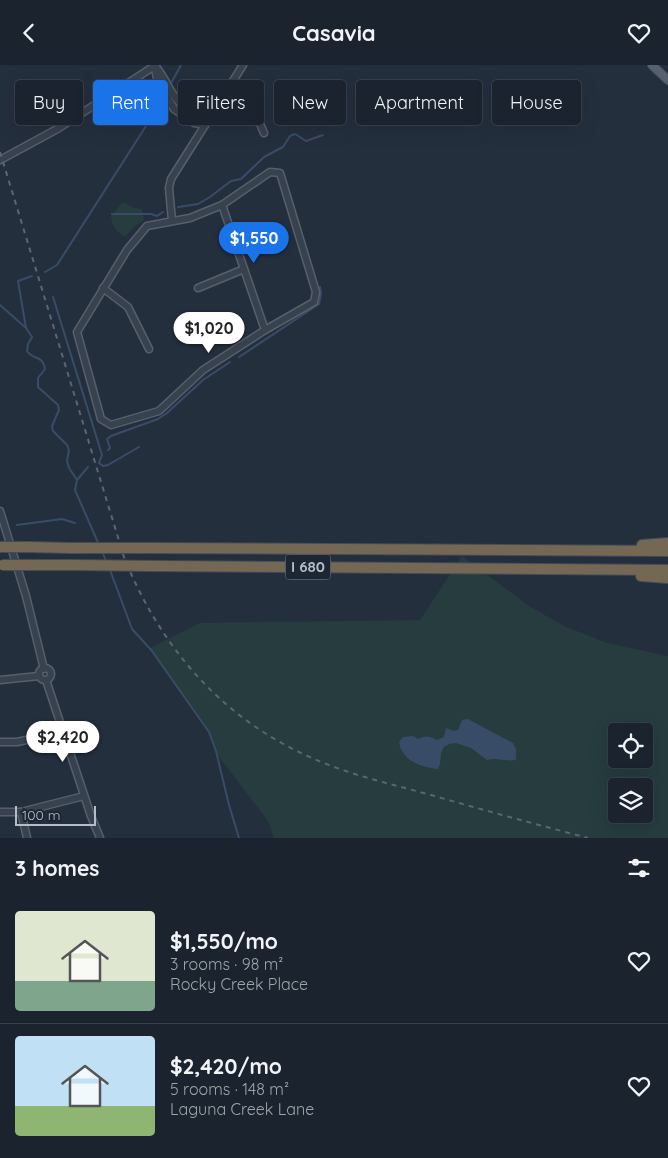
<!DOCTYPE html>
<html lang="en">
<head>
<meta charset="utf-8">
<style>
	body { margin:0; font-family:Quicksand,sans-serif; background:#242b36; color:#f1f3f6; height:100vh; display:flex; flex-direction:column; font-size:19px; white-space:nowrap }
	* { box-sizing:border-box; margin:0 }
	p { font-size:16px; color:#a0a4aa }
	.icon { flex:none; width:28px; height:28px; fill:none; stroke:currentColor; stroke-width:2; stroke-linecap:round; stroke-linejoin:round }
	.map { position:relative; height:773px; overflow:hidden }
	.sheet { display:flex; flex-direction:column; background:#1b232e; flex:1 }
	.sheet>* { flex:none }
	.guide { position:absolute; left:15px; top:15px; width:639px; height:45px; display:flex; gap:10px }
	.fabs { position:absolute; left:608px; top:658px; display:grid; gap:10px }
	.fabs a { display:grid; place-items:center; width:45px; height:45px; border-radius:5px; background:#1b232e; box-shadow:0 5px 20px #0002,0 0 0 1px #39404a; font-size:25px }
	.scale { position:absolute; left:15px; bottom:12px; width:81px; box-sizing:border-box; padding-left:5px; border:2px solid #b4bcc9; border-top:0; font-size:14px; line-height:18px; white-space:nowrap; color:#b4bcc9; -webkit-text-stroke:4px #1d2633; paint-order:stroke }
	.price { position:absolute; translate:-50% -42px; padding:0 11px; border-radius:18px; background:#fff; color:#222; font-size:16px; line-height:32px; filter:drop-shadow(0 1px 2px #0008) }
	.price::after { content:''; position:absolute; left:50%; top:30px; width:15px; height:11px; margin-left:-8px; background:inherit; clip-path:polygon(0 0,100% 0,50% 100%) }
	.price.on { background:#1a73e8; color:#fff }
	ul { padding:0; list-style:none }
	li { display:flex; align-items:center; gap:15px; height:125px; padding:0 15px }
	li+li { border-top:1px solid #39404a }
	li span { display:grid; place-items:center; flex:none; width:140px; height:100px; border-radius:5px; color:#555 }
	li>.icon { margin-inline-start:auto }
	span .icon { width:60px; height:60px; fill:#fffc; stroke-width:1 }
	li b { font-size:21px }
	h2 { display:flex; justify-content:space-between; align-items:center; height:60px; padding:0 15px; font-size:21px }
	.tag { padding:0 18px; border-radius:5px; background:#1b232e; box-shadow:0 5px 20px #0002,0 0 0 1px #39404a; font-size:18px; line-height:45px }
	.tag.on { background:#1a73e8; color:#fff }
	header { display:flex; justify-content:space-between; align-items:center; height:65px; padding:0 15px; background:#1b232e; font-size:22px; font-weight:700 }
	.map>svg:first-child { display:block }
	.green { fill:#263c3f; fill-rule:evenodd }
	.water { fill:#394c67 }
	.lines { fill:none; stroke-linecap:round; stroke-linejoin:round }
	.stream { stroke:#394c67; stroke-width:2 }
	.minor-casing { stroke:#565f6c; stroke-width:9 }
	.major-casing { stroke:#414a57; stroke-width:10 }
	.highway-casing { stroke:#434c59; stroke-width:12 }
	.minor { stroke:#38414e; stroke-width:6 }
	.major { stroke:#56606e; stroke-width:8 }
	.highway { stroke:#746855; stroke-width:10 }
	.rail { stroke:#5a6575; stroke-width:2; stroke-dasharray:5 5; stroke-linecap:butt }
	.highway-bridge-casing { stroke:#434c59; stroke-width:12; stroke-linecap:butt }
	.highway-bridge { stroke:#746855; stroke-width:10 }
	.labels { text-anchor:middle; stroke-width:4; stroke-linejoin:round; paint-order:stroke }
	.shield { fill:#1d2633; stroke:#878f9c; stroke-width:1 }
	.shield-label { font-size:15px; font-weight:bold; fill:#b4bcc9 }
</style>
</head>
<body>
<header><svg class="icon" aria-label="back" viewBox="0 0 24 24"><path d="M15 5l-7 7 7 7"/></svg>Casavia<svg class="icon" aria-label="heart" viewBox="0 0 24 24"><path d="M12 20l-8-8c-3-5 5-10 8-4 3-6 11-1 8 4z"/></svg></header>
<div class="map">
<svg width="668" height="773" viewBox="0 0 668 773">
	<rect width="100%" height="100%" fill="#242f3e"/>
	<!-- green -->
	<g class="green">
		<path d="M 123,137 L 134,143 L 142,144 L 144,155 L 135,161 L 125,172 C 117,167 112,162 111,151 Z"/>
		<path d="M 462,491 L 529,541 L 564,561 L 607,578 L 668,591 L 668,773 L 274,773 L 268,756 L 217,689 L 204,658 L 150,583 L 200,558 L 420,555 ZM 616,666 L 644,666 L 644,694 L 616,694 ZM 616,721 L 644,721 L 644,749 L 616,749 Z"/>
	</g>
	<!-- water -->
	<path class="water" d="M 468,654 L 513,678 L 516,684 L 516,695 C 505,697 497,692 487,695 L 471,683 L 456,678 L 449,679 L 444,682 L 441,688 L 440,699 L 438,704 C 421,702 402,696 399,677 L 403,672 L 413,671 L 418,674 C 427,670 429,671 437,675 L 444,672 L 446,663 L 454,666 L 458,665 L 462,655 Z"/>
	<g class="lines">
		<!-- stream -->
		<g class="stream">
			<path d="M 170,20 L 181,0"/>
			<path d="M 178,142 L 198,139 L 210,132 L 231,116 L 241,114 L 264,92 L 283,82 L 290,71 L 295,69 L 306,76 L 323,70"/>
			<path d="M 112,149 L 151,149 L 157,151 L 163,147"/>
			<path d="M 45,207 L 57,200 L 155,47 L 164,30"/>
			<path d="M 53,232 L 102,390 L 99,398 L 103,401 L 108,400 L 139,382"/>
			<path d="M 0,240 L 26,263 L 32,272 L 28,279 L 27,286 C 34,296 42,289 45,304 L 38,313 L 38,322 L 58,340 L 59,345 L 52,361 L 53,366 L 67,380 L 69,385 L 67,396 L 69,403 L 77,415 L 75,425 L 99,480"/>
			<path d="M 26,263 L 18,216 L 32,211"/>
			<path d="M 239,292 L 319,239 L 321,229 L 320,222"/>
			<path d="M 108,385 L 110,383 L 107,374 L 111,371 L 158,354 L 167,348 L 203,315 L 230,297"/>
			<path d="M 77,415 L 88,402"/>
			<path d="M 17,460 L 62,454 L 75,458"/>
			<path d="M 102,486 L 106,496"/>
			<path d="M 110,505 L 132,564 L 152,586 L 209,667 L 216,686 L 229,740 L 239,773"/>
		</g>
		<!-- minor casing -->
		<g class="minor-casing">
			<g id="minor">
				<path d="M 154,0 L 157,13 L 174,44 L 194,58 L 205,60"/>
				<path d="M 156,2 C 165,12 169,26 178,36 C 186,45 197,49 205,60"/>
				<path d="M 230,20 C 250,34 255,47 264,68"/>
				<path d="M 0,95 L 59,63 L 156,0"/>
				<path d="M 270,107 L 280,108 L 316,227 L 314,237 L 265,265 L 203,305 L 159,346 L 111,360 L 101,354 L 77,267 L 127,185 L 147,161 L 190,153 L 222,140 Z"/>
				<path d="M 222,140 L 265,265"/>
				<path d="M 172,156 L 169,123 L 171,114 L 243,0"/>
				<path d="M 103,223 L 128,242 L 149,284"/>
				<path d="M 198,223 L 244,204"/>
				<path d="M 0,446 L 26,531 L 44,604"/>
				<circle cx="45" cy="609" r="6"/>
				<path d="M 0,615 L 39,611"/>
				<path d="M 46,615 L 91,751 L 100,773"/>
				<path d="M 0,677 L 17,677 L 64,667"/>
				<path d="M 0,747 L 21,747 L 84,731"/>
				<path d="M 21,747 L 27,773"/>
			</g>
		</g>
		<!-- major casing -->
		<g class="major-casing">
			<path id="major" d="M 652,0 L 668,15"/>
		</g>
		<!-- highway casing -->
		<g class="highway-casing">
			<g id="highway">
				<path d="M 642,480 L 668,478"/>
				<path d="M 29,482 L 70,483"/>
				<path d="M 148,483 L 668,486"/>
				<path d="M 34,500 L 76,500"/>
				<path d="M 153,501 L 668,505"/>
				<path d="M 641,511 L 668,513"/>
			</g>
		</g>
		<!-- minor -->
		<use href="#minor" class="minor"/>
		<!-- major -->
		<use href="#major" class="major"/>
		<!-- highway -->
		<use href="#highway" class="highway"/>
		<!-- rail -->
		<path class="rail" d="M 0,87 L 124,492 C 160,582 222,654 312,693 C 350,710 391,719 431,730 C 483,745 535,759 588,773"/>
		<!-- highway-bridge casing -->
		<g class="highway-bridge-casing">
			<g id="highway-bridge">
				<path d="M 0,482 L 29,482"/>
				<path d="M 70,483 L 148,483"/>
				<path d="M 2,500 L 34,500"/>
				<path d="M 76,500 L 153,501"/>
			</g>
		</g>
		<!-- highway-bridge -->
		<use href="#highway-bridge" class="highway-bridge"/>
	</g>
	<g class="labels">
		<!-- shield labels -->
		<rect class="shield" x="285.5" y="489.5" width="45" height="25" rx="4"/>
		<g class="shield-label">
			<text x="308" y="507">I 680</text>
		</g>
	</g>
</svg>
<div class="fabs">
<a><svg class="icon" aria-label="locate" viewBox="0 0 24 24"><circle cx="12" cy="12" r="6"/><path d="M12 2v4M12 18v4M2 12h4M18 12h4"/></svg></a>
<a><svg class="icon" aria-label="layers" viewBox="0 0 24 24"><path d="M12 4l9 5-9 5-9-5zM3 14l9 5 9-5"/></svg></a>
</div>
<div class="scale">100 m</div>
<b class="price on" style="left:254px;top:199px">$1,550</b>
<b class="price" style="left:209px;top:289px">$1,020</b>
<b class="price" style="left:63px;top:698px">$2,420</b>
<div class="guide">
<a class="tag">Buy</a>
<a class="tag on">Rent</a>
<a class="tag">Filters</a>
<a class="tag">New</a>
<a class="tag">Apartment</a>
<a class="tag">House</a>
</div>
</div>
<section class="sheet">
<h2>3 homes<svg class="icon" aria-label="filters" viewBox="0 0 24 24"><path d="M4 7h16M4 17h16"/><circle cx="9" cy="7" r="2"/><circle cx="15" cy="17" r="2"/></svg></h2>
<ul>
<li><span style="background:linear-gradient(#dfe7d0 70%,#7fa58c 0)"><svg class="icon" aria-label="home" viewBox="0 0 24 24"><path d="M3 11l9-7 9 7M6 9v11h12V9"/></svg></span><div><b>$1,550/mo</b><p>3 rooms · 98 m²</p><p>Rocky Creek Place</p></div><svg class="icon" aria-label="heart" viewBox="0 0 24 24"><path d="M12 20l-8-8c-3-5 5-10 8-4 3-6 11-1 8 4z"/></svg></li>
<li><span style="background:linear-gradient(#bfe0f5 70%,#8fb573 0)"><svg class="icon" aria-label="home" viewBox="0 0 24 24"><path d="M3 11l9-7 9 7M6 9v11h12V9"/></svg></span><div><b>$2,420/mo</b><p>5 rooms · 148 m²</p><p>Laguna Creek Lane</p></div><svg class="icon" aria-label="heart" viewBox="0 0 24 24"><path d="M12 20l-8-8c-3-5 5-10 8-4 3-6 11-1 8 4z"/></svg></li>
</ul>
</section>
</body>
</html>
